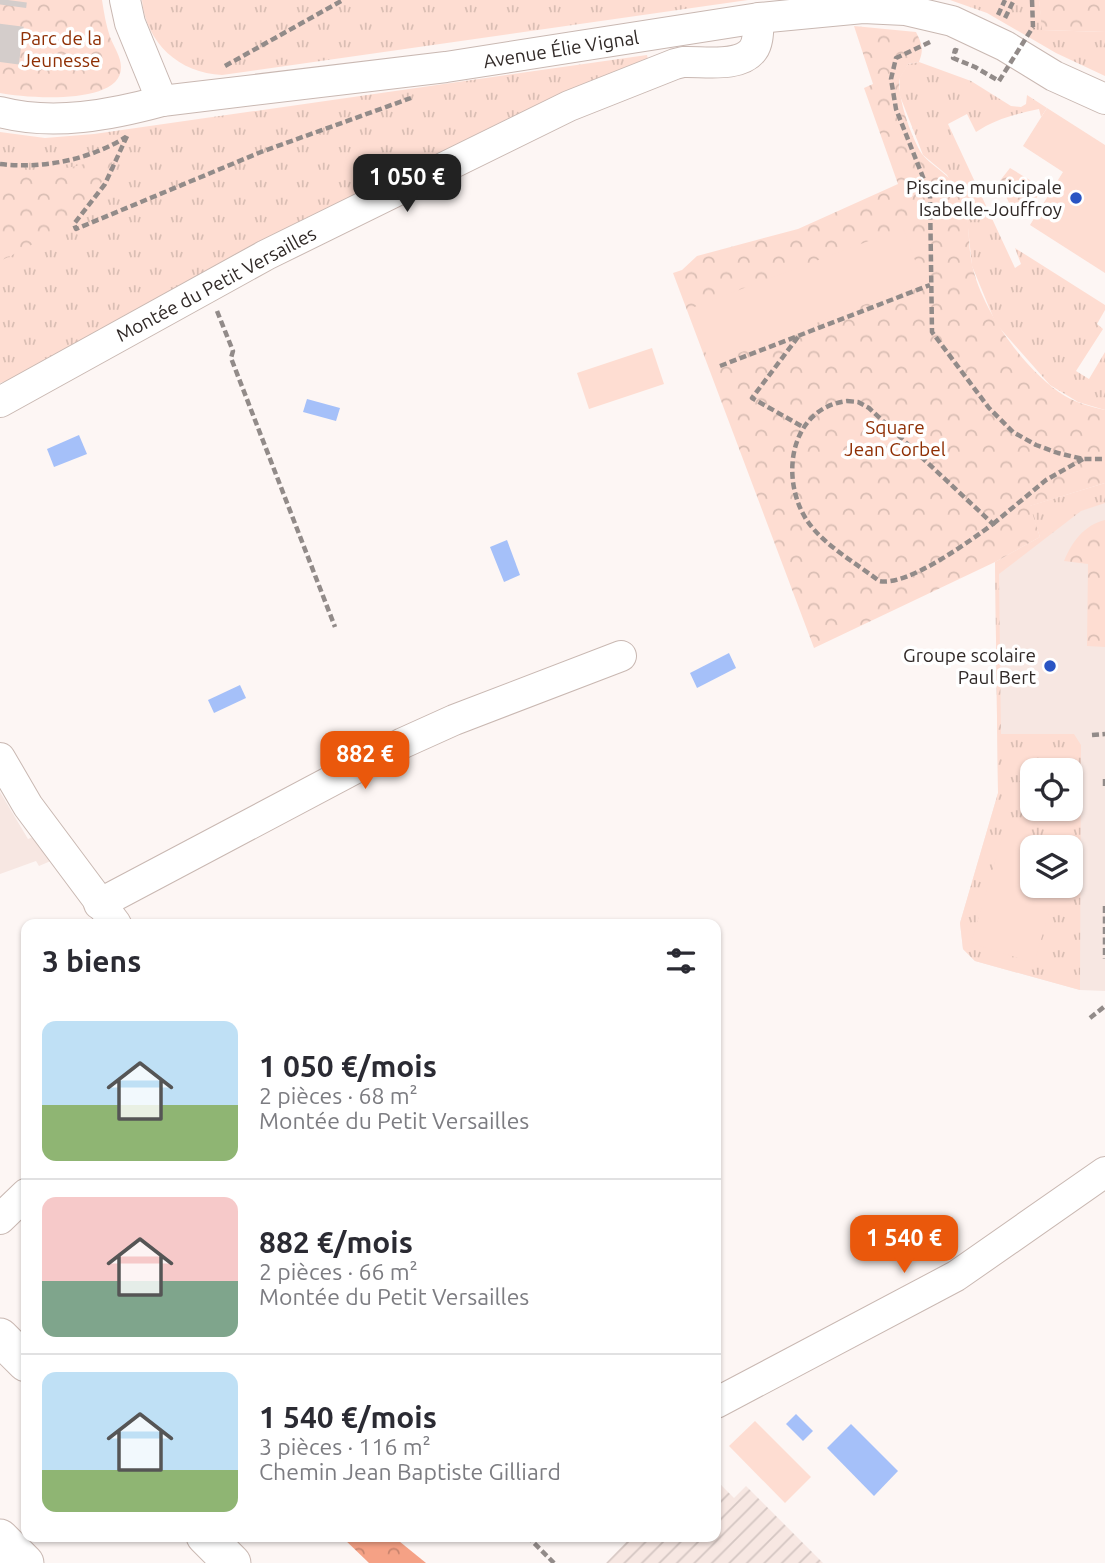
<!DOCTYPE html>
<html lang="fr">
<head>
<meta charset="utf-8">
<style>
	body { margin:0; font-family:Ubuntu,sans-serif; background:#f2f2f3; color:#2b2b33; height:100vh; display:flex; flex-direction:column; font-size:26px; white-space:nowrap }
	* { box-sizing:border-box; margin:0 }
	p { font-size:23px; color:#7c7c81 }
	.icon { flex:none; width:38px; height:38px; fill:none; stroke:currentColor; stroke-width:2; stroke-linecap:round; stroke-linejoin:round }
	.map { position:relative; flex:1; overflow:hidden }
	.side { position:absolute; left:21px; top:919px; width:700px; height:623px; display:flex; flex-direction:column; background:#fff; border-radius:14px; box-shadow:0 2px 5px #0004 }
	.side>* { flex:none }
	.tools { position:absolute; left:1020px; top:758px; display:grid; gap:14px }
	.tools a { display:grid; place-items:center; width:63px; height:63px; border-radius:14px; background:#fff; box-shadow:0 2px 5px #0004; font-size:35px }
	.price { position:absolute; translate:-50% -60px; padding:0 16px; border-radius:14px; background:#ea580c; color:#fff; font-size:23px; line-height:46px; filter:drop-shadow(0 2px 4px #0008) }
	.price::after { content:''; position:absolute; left:50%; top:42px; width:21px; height:16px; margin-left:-10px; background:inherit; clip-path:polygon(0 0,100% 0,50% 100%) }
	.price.selected { background:#222; color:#fff }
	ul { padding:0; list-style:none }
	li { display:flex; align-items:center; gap:21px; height:175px; padding:0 21px }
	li+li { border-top:2px solid #e1e1e2 }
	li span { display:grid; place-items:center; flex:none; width:196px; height:140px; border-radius:14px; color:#555 }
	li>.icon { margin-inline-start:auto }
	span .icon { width:84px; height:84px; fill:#fffc; stroke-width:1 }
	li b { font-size:30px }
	h2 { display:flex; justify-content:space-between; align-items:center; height:84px; padding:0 21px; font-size:30px }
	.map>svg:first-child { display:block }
	.built { fill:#f7e7e2; fill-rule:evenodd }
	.industrial { fill:url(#industrial-furrows) }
	.grass { fill:url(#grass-tufts); fill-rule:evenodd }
	.forest { fill:url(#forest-crowns) }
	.park { fill:url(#park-crowns) }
	.garden { fill:#feddd2 }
	.water { fill:#a5c0f9 }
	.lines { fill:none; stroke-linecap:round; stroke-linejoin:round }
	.highway-tunnel { stroke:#d4cdcb; stroke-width:38; stroke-dasharray:38 19; stroke-linecap:butt }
	.minor-casing { stroke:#c9b8b2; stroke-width:32 }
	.major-casing { stroke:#c9b8b2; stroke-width:39 }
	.path { stroke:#928b89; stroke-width:4.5; stroke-dasharray:7 3.5; stroke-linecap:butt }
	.minor { stroke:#fff; stroke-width:30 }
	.major { stroke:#fff; stroke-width:37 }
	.path-bridge { stroke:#928b89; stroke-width:4.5; stroke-dasharray:7 3.5; stroke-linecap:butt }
	.poi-dot { fill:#2a54c3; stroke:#fff; stroke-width:2.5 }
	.labels { text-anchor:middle; stroke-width:7; stroke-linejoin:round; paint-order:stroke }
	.park-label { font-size:19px; fill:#8f2f04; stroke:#fff }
	.street-label { font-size:19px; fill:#302927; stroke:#fff }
	.poi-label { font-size:19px; fill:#302927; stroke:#fff; text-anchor:end }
</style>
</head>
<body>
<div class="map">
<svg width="1105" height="1563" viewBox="0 0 1105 1563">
	<defs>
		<pattern id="industrial-furrows" width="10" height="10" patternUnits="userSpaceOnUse" patternTransform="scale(1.75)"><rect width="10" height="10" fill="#f7e7e2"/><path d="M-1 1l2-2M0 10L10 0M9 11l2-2" fill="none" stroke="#d4c6c2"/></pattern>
		<pattern id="grass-tufts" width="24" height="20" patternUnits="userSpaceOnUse" patternTransform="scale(1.75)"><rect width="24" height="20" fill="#feddd2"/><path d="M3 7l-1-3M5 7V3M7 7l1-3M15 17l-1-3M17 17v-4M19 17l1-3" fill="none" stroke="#dabeb4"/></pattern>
		<pattern id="forest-crowns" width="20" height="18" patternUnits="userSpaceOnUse" patternTransform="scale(1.75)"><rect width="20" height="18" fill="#f5a185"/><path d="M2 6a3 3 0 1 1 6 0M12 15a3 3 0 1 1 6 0" fill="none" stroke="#c7836d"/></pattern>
		<pattern id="park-crowns" width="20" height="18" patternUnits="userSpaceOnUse" patternTransform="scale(1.75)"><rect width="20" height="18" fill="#feddd2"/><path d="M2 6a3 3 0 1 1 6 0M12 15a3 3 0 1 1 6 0" fill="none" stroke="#dabeb4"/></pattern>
	</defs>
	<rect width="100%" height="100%" fill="#fdf6f4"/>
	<!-- built -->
	<g class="built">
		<path d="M 1105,483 L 1105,991 L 1080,990 L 975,961 L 963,949 L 960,923 L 998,793 L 995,562 L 1040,537 ZM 1032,770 L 1071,770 L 1071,808 L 1032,808 ZM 1032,847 L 1071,847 L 1071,886 L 1032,886 Z"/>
		<path d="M 0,792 L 28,839 L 36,836 L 53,860 L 39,866 L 36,861 L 0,874 Z"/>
	</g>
	<!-- industrial -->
	<path class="industrial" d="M 716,1480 L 734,1498 L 746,1486 L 823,1563 L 606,1563 L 631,1537 L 716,1536 Z"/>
	<!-- grass -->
	<g class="grass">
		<path d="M 142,0 L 748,0 L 222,75 C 179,73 146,43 142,0 Z"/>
		<path d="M 950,0 L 1039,0 L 1043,30 L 1105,32 L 1105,76 L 1056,53 L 987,13 Z"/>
		<path d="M 647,55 L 648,59 L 561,96 L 24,376 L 0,383 L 0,132 L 45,138 L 94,134 Z"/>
		<path d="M 919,62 L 971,81 L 1011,106 L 1021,107 L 1026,104 L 1027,95 L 1047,108 L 1041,117 L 1039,109 C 1016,114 995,119 976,132 L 967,114 L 948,124 L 1015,268 L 1021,264 L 1015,248 L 1105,305 L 1105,310 L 1097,324 L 1103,329 L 1076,371 L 1089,379 L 1105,352 L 1105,410 L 1078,402 L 1050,385 L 996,324 L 972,266 L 966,209 L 947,175 L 923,155 L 900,96 L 900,77 L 908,64 Z"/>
		<path d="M 1105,483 L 1105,503 L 1081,511 L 999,574 L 1001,734 L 1074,734 L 1081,745 L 1080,990 L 975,961 L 963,949 L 960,923 L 998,793 L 995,562 L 1040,537 L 1029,506 ZM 1032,770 L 1071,770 L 1071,808 L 1032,808 ZM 1032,847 L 1071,847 L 1071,886 L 1032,886 Z"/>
	</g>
	<!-- forest -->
	<path class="forest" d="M 342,1537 L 394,1537 L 426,1563 L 369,1563 Z"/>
	<!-- park -->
	<g class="park">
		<path d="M 0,0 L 102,0 C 104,13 106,25 110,37 C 114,47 121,57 121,67 C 122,106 25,98 0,93 Z"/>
		<path d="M 1039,0 L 1105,0 L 1105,32 L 1042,30 Z"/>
		<path d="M 854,26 L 916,32 C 922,44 924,49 919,62 L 908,64 C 906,69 902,74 900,78 C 896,95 912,139 922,154 C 934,169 954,176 962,196 C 971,217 967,242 972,264 C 981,310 1026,372 1065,396 C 1077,403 1091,407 1105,410 L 1105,483 L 1030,506 L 1040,537 L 995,562 L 814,648 L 673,273 L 682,270 L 697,256 L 798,229 L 898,184 L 864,88 L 873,84 Z"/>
		<path d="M 118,149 C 96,208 55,235 0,261 L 0,171 C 32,176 92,168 118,149 Z"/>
		<path d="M 1010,168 L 1043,188 L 1023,219 L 1015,215 L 999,182 Z"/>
		<path d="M 1105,520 L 1105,647 L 1087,646 L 1088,564 L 1064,561 C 1072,542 1084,525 1105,520 Z"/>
	</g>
	<!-- garden -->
	<g class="garden">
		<path d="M 1047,108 L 1105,145 L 1105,273 L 1030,225 L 1063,172 L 1023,146 Z"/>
		<path d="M 903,228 L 923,282 L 710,364 L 689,309 Z"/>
		<path d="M 652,348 L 664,384 L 589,409 L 577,373 Z"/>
		<path d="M 1005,828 L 1067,847 L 1032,847 L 1032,886 L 1057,886 L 1034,963 L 971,943 Z"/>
		<path d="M 755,1421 L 811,1477 L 785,1503 L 729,1446 Z"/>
	</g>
	<!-- water -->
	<g class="water">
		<path d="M 307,399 L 340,408 L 336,421 L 303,412 Z"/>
		<path d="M 79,435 L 87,454 L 54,467 L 47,449 Z"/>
		<path d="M 507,540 L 520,575 L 504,582 L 490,547 Z"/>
		<path d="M 729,653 L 736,668 L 697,688 L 690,673 Z"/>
		<path d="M 240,685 L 246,698 L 214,713 L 208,700 Z"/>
		<path d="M 796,1414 L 813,1431 L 803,1441 L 786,1424 Z"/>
		<path d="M 851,1424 L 898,1471 L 874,1496 L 827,1448 Z"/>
	</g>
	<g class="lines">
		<!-- highway-tunnel -->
		<path class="highway-tunnel" d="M 0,62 L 8,0"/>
		<!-- minor casing -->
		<g class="minor-casing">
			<g id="minor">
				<path d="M 125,0 L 130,23 L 162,101"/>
				<path d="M 0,112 C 53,126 111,115 162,101 L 446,67 L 759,18 L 863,8 L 905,10 L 952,21 L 1005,46 L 1054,76 L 1105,99"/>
				<path d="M 0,402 L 266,255 L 569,106 L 675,64 L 683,62 C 703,61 740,68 753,50 C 759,42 758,28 759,18"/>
				<path d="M 0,758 L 28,806 L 116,924"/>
				<path d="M 99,904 L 403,743 L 454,720 L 621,656"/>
				<path d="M 0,1219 L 26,1194"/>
				<path d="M 716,1403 L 956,1276 L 1105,1172"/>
			</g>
		</g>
		<!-- major casing -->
		<g class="major-casing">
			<g id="major">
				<path d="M 0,1337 L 26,1363"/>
				<path d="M 205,1536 L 232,1563"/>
				<path d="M 0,1538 L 25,1563"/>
			</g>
		</g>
		<!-- path -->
		<g class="path">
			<path d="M 1032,0 L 1033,27"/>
			<path d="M 998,15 L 1005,0"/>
			<path d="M 1005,18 L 1014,0"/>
			<path d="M 930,42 L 896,58 L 891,79 L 896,109 L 930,195 L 932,332 L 989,408 L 1013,432 L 1036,445 L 1058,453 L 1083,459 L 1105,459"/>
			<path d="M 958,51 L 955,50 L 953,58 L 975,67 L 999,81"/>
			<path d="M 225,66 L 343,0"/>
			<path d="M 127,136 L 105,184 L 74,224 L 76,229 L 261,152 L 411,98"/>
			<path d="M 0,164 C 43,169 89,160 126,137"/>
			<path d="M 217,311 L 233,351 L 231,358 L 335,627"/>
			<path d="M 798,337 L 752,398 L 803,427"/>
			<path d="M 720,366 L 930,285"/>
			<path d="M 847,401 L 858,402 L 869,408 L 993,524 C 970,541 907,587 879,581 C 856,563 825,546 808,522 C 779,480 789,408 847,401 Z"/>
			<path d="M 993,524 L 1046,480 L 1083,459"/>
			<path d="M 1092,735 L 1105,734"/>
			<path d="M 1105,779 L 1105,787"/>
			<path d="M 1105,906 L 1105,959"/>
			<path d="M 1090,1018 L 1105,1006"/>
			<path d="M 527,1536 L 554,1563"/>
		</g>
		<!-- minor -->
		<use href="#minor" class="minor"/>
		<!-- major -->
		<use href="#major" class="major"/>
		<!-- path-bridge -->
		<path class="path-bridge" d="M 999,81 L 1033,27"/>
	</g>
	<!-- markers -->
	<g class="poi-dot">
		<circle cx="1076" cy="198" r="7"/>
		<circle cx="1050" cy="666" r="7"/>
	</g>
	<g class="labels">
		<!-- park labels -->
		<g class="park-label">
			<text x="61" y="45">Parc de la<tspan x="61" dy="22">Jeunesse</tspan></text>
			<text x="895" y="434">Square<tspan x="895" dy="22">Jean Corbel</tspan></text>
		</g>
		<!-- street labels -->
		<g class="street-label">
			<text transform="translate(561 49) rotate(-9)" y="7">Avenue Élie Vignal</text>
			<text transform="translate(216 284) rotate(-28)" y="7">Montée du Petit Versailles</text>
		</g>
		<!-- poi labels -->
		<g class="poi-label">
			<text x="1062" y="194">Piscine municipale<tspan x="1062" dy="22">Isabelle-Jouffroy</tspan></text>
			<text x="1036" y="662">Groupe scolaire<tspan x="1036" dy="22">Paul Bert</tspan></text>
		</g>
	</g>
</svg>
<div class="tools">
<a><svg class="icon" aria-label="locate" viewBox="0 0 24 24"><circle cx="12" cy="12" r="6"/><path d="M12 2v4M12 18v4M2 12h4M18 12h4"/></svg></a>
<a><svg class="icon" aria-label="layers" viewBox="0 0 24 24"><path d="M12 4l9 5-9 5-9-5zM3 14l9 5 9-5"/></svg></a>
</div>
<b class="price selected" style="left:407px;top:214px">1 050 €</b>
<b class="price" style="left:365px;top:791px">882 €</b>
<b class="price" style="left:904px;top:1275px">1 540 €</b>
<section class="side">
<h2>3 biens<svg class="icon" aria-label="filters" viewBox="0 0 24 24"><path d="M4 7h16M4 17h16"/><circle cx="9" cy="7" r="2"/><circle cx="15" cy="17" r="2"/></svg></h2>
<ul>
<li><span style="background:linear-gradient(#bfe0f5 60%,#8fb573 0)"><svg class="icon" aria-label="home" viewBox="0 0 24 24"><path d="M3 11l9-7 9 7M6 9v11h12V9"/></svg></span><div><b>1 050 €/mois</b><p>2 pièces · 68 m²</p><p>Montée du Petit Versailles</p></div></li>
<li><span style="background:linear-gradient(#f6c9c9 60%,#7fa58c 0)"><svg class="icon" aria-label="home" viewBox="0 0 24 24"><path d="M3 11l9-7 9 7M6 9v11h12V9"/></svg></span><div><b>882 €/mois</b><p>2 pièces · 66 m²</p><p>Montée du Petit Versailles</p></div></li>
<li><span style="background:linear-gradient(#bfe0f5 70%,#8fb573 0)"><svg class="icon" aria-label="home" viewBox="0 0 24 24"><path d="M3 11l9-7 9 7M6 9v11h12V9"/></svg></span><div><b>1 540 €/mois</b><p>3 pièces · 116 m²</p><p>Chemin Jean Baptiste Gilliard</p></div></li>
</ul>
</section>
</div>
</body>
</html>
